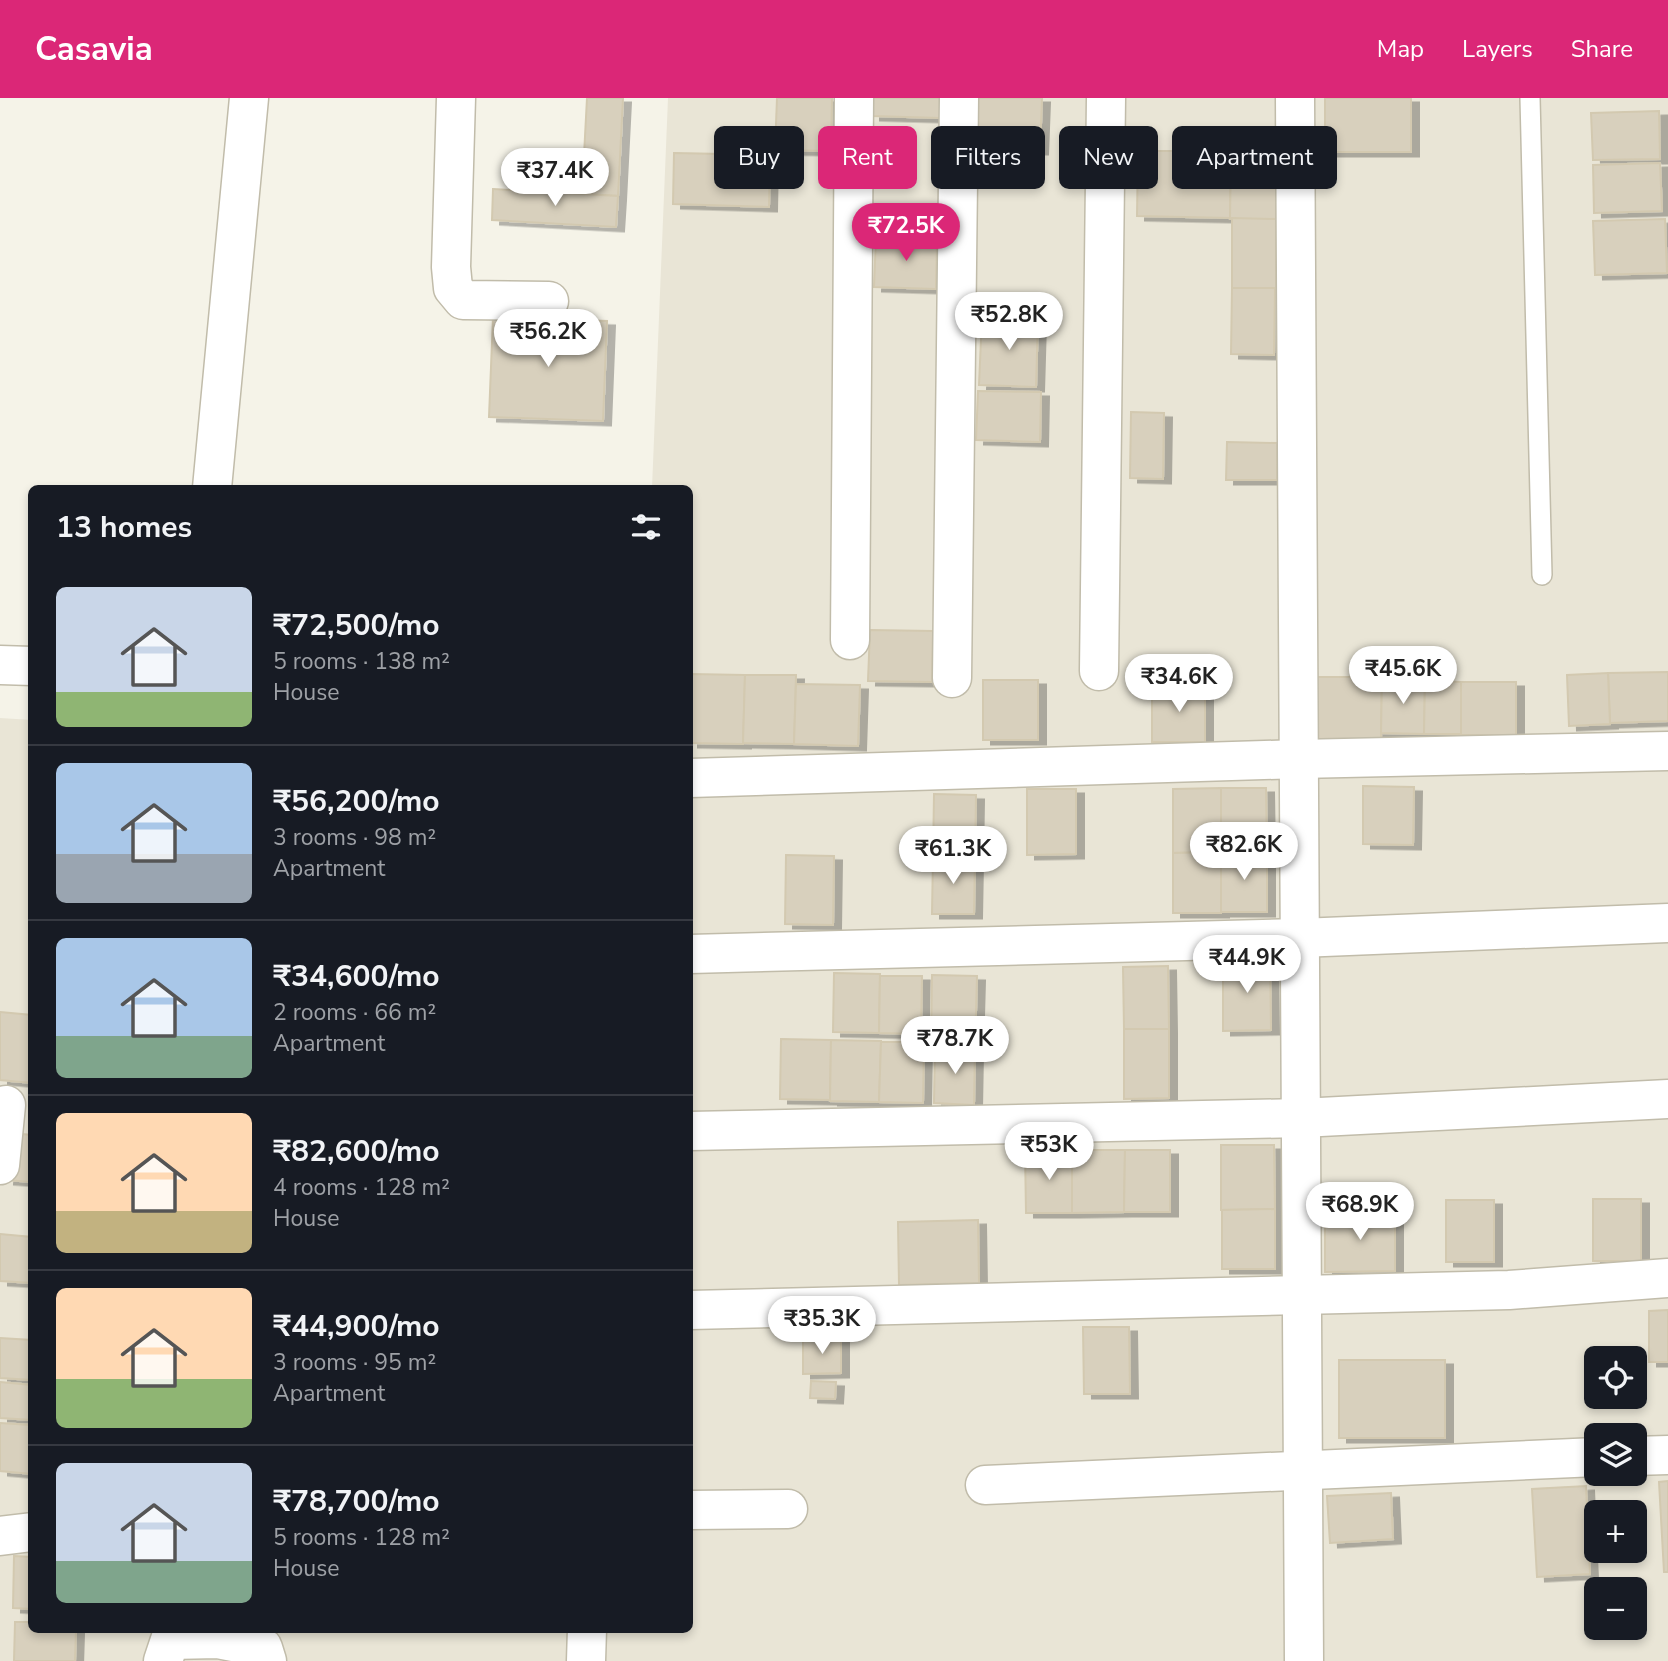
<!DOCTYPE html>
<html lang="en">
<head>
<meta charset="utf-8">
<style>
	body { margin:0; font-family:"Nunito Sans",sans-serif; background:#242831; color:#f1f3f6; height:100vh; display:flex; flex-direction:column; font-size:26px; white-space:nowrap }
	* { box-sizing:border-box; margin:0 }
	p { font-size:23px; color:#9ea1a6 }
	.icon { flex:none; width:38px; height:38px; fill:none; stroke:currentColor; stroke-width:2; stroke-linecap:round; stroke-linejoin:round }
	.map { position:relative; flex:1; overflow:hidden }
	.details { position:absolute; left:28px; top:387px; width:665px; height:1148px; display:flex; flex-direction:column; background:#171b24; border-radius:10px; box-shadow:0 4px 10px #0003 }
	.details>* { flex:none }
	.banner { position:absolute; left:714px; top:28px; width:665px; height:63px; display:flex; gap:14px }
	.buttons { position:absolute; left:1584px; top:1248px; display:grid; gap:14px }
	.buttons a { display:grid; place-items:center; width:63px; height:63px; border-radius:10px; background:#171b24; box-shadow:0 4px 10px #0003; font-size:35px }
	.price { position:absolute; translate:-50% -60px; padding:0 16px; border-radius:24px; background:#fff; color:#222; font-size:23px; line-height:46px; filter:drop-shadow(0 2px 4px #0008) }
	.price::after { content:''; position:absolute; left:50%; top:42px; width:21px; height:16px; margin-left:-10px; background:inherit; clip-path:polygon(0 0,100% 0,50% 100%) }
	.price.selected { background:#db2777; color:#fff }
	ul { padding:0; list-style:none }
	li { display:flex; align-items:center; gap:21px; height:175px; padding:0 28px }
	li+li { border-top:2px solid #363941 }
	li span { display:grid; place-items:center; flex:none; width:196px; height:140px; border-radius:10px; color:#555 }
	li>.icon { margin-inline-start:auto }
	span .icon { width:84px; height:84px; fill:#fffc; stroke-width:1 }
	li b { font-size:30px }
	h2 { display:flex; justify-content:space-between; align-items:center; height:84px; padding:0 28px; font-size:30px }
	.chip { padding:0 24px; border-radius:10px; background:#171b24; box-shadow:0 4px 10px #0003; font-size:24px; line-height:63px }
	.chip.selected { background:#db2777; color:#fff }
	header { display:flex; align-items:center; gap:42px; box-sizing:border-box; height:98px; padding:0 35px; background:#db2777; color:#fff }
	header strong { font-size:33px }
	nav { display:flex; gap:38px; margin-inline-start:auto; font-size:24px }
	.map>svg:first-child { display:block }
	.residential { fill:#e9e5d6; fill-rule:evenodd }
	.building { fill:#d8d0bd; stroke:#d3c9b0; stroke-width:2; filter:url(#shadow) }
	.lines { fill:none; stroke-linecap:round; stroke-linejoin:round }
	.lane-casing { stroke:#c1bcaa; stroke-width:22 }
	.street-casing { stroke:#c1bcaa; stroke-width:41 }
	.lane { stroke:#fff; stroke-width:19 }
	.street { stroke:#fff; stroke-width:38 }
</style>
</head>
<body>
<header>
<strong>Casavia</strong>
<nav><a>Map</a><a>Layers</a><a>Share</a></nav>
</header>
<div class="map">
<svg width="1668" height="1563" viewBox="0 0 1668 1563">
	<defs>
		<filter id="shadow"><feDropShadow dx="8" dy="4.5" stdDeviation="0" flood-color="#0004"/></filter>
	</defs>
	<rect width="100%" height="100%" fill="#f5f3e8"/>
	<!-- residential -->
	<path class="residential" d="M 668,0 L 1668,0 L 1668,1563 L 0,1563 L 0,620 L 32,622 L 32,1531 L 690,1531 L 690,390 L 652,390 ZM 1596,1260 L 1634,1260 L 1634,1298 L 1596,1298 ZM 1596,1337 L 1634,1337 L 1634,1376 L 1596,1376 ZM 1596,1414 L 1634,1414 L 1634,1452 L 1596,1452 ZM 1596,1491 L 1634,1491 L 1634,1530 L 1596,1530 Z"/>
	<!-- building -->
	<g class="building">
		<path d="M 587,0 L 623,0 L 618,98 L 582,96 Z"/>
		<path d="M 777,0 L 832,0 L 831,53 L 775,52 Z"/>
		<path d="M 872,0 L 941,0 L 940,20 L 872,18 Z"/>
		<path d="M 976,0 L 1042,0 L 1040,52 L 975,50 Z"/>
		<rect x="1325" y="0" width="86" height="54"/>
		<path d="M 1659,13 L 1660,61 L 1593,62 L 1591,15 Z"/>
		<path d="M 1138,53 L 1231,53 L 1230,120 L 1137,118 Z"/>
		<path d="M 1231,53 L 1277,54 L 1276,121 L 1230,121 Z"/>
		<path d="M 674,55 L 770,57 L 769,109 L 673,106 Z"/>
		<path d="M 1660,65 L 1662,113 L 1594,115 L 1593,67 Z"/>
		<path d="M 493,91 L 618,98 L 616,129 L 492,122 Z"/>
		<path d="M 1232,120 L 1276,121 L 1276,190 L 1232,190 Z"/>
		<path d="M 1665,121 L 1667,175 L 1595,177 L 1593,123 Z"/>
		<path d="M 876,138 L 937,140 L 936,191 L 874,189 Z"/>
		<path d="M 1232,190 L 1275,190 L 1274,257 L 1231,256 Z"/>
		<path d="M 493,219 L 607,223 L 603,323 L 489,319 Z"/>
		<path d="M 982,219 L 1038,221 L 1036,289 L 979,287 Z"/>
		<path d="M 978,293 L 1041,294 L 1040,344 L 976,342 Z"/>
		<path d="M 1131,314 L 1164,315 L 1163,381 L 1130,380 Z"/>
		<path d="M 1227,344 L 1277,345 L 1277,382 L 1226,382 Z"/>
		<path d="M 870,532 L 933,533 L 932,584 L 868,583 Z"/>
		<path d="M 1668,574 L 1668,623 L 1610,625 L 1608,575 Z"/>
		<path d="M 1608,575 L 1610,626 L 1569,628 L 1567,577 Z"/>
		<path d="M 690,576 L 745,577 L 743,646 L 690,645 Z"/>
		<path d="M 745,577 L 796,577 L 794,646 L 743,645 Z"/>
		<path d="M 1316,579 L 1382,579 L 1381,642 L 1315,641 Z"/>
		<path d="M 1382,579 L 1425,580 L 1424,636 L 1381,635 Z"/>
		<rect x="983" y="582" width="55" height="60"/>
		<path d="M 1425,583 L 1461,584 L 1461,636 L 1424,636 Z"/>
		<rect x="1461" y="584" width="55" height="53"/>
		<path d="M 796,586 L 860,587 L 858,648 L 794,646 Z"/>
		<rect x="1152" y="587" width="53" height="57"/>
		<path d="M 1363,688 L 1414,689 L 1413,747 L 1363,746 Z"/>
		<path d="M 1221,690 L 1221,754 L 1173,755 L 1173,691 Z"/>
		<path d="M 1221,690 L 1266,690 L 1267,754 L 1221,754 Z"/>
		<path d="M 1027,691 L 1076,691 L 1076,756 L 1027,757 Z"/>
		<path d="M 934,696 L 976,697 L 975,760 L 933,759 Z"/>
		<path d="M 1221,754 L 1221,815 L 1173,815 L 1173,755 Z"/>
		<rect x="1221" y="754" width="46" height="60"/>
		<path d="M 786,757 L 834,758 L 833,827 L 785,826 Z"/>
		<path d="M 933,759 L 975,760 L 974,816 L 932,816 Z"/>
		<path d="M 1270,861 L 1271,932 L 1223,933 L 1223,862 Z"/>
		<path d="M 1168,868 L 1169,931 L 1124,931 L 1123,869 Z"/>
		<path d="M 834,875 L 880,876 L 879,935 L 833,934 Z"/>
		<path d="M 932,877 L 977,878 L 975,950 L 931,949 Z"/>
		<path d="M 880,878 L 922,878 L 921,936 L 879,935 Z"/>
		<path d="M 0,914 L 32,917 L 32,985 L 0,982 Z"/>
		<path d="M 1124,931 L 1169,931 L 1169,1000 L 1124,1001 Z"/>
		<path d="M 781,941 L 831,942 L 830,1002 L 780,1001 Z"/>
		<path d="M 831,942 L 881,943 L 879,1004 L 830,1003 Z"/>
		<path d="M 881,944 L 924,944 L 923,1005 L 879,1004 Z"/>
		<path d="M 935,949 L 975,950 L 974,1007 L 934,1005 Z"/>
		<path d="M 10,1035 L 32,1037 L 32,1084 L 6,1082 Z"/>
		<path d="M 1221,1047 L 1274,1047 L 1275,1111 L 1221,1112 Z"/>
		<path d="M 1072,1052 L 1125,1052 L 1124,1114 L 1072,1115 Z"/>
		<path d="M 1072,1052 L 1072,1115 L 1026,1115 L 1025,1053 Z"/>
		<path d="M 1125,1052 L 1170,1052 L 1170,1114 L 1124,1114 Z"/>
		<rect x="1593" y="1101" width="48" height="62"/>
		<rect x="1446" y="1102" width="48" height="62"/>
		<path d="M 1275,1111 L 1275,1171 L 1222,1171 L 1222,1112 Z"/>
		<path d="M 1325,1115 L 1395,1115 L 1395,1173 L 1325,1174 Z"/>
		<path d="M 978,1122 L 979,1185 L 899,1187 L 898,1124 Z"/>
		<path d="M 0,1136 L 32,1139 L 32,1185 L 0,1183 Z"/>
		<path d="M 1668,1212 L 1668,1264 L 1649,1264 L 1649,1213 Z"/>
		<path d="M 1083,1229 L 1129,1229 L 1130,1296 L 1084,1296 Z"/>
		<path d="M 0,1240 L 32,1242 L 32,1282 L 0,1280 Z"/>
		<path d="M 841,1240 L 841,1275 L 803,1276 L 803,1241 Z"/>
		<rect x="1339" y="1262" width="106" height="78"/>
		<path d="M 811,1283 L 836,1284 L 835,1301 L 810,1300 Z"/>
		<path d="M 0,1284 L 32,1287 L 32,1322 L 0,1320 Z"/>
		<path d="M 0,1325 L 32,1327 L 32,1376 L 0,1373 Z"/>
		<path d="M 1668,1383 L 1668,1474 L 1664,1474 L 1659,1384 Z"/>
		<path d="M 1586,1388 L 1590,1476 L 1537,1479 L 1532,1391 Z"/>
		<path d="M 1391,1395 L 1393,1441 L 1330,1445 L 1327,1398 Z"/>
		<path d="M 14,1458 L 32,1459 L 32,1511 L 13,1510 Z"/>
		<path d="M 15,1524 L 32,1524 L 32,1531 L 76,1531 L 75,1563 L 14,1563 Z"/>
	</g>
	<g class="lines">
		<!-- lane casing -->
		<g class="lane-casing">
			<path id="lane" d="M 1530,0 L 1542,477"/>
		</g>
		<!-- street casing -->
		<g class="street-casing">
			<g id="street">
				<path d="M 456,0 L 451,169 L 453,190 L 463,202 L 549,203"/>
				<path d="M 1295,0 L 1304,1563"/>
				<path d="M 212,390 L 249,0"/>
				<path d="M 850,542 L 854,0"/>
				<path d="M 0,567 L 32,568"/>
				<path d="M 1099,573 L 1106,0"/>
				<path d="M 952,580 L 959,0"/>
				<path d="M 690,680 L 1299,661 L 1668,653"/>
				<path d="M 690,856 L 1300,840 L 1668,825"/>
				<path d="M 690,1033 L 1301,1020 L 1668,1001"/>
				<path d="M 0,1067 L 6,1007"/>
				<path d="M 690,1212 L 1509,1192 L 1668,1180"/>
				<path d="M 1634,1358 L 1668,1357"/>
				<path d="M 985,1387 L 1596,1359"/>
				<path d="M 690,1412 L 788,1411"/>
				<path d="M 0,1438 L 32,1434"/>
				<path d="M 163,1563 L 170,1542 L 218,1541 L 263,1550 L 267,1563"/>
				<path d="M 586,1563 L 587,1531"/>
			</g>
		</g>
		<!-- lane -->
		<use href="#lane" class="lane"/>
		<!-- street -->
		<use href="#street" class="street"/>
	</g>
</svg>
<div class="buttons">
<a><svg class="icon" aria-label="locate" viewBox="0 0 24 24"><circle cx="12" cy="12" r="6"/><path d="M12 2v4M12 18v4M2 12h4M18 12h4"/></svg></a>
<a><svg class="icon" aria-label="layers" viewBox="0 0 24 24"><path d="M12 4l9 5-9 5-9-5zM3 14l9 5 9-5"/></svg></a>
<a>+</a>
<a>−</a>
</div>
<b class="price" style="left:555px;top:110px">₹37.4K</b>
<b class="price selected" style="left:906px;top:165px">₹72.5K</b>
<b class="price" style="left:1009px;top:254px">₹52.8K</b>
<b class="price" style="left:548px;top:271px">₹56.2K</b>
<b class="price" style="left:1403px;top:608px">₹45.6K</b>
<b class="price" style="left:1179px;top:616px">₹34.6K</b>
<b class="price" style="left:1244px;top:784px">₹82.6K</b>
<b class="price" style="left:953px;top:788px">₹61.3K</b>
<b class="price" style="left:1247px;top:897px">₹44.9K</b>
<b class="price" style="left:955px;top:978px">₹78.7K</b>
<b class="price" style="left:1049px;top:1084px">₹53K</b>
<b class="price" style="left:1360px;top:1144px">₹68.9K</b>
<b class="price" style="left:822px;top:1258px">₹35.3K</b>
<div class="banner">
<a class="chip">Buy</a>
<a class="chip selected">Rent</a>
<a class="chip">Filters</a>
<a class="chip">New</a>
<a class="chip">Apartment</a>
</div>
<section class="details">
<h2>13 homes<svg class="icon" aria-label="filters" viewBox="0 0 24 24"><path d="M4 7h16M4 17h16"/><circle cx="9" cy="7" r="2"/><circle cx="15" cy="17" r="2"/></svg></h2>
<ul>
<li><span style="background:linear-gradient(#c9d6e8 75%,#8fb573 0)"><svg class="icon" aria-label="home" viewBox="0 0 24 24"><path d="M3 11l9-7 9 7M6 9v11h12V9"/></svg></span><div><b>₹72,500/mo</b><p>5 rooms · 138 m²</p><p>House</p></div></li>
<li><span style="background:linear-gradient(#a9c7e8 65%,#9aa5b1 0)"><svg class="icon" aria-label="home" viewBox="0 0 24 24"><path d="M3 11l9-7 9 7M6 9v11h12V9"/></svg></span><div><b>₹56,200/mo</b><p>3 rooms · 98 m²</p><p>Apartment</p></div></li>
<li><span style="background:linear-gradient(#a9c7e8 70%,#7fa58c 0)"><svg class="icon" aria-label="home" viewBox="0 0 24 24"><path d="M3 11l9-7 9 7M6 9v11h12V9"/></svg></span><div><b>₹34,600/mo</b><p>2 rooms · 66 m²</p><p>Apartment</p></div></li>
<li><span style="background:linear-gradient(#ffd9b3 70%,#c2b280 0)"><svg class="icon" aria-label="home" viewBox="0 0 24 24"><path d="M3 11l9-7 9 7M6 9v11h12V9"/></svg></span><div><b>₹82,600/mo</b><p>4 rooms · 128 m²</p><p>House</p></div></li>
<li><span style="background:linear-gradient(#ffd9b3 65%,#8fb573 0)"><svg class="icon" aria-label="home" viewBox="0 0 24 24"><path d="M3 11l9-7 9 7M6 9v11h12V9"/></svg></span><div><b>₹44,900/mo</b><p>3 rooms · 95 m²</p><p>Apartment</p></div></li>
<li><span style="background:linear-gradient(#c9d6e8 70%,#7fa58c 0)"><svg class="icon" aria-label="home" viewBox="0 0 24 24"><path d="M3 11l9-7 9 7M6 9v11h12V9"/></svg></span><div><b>₹78,700/mo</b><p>5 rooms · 128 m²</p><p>House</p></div></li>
</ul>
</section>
</div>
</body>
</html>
